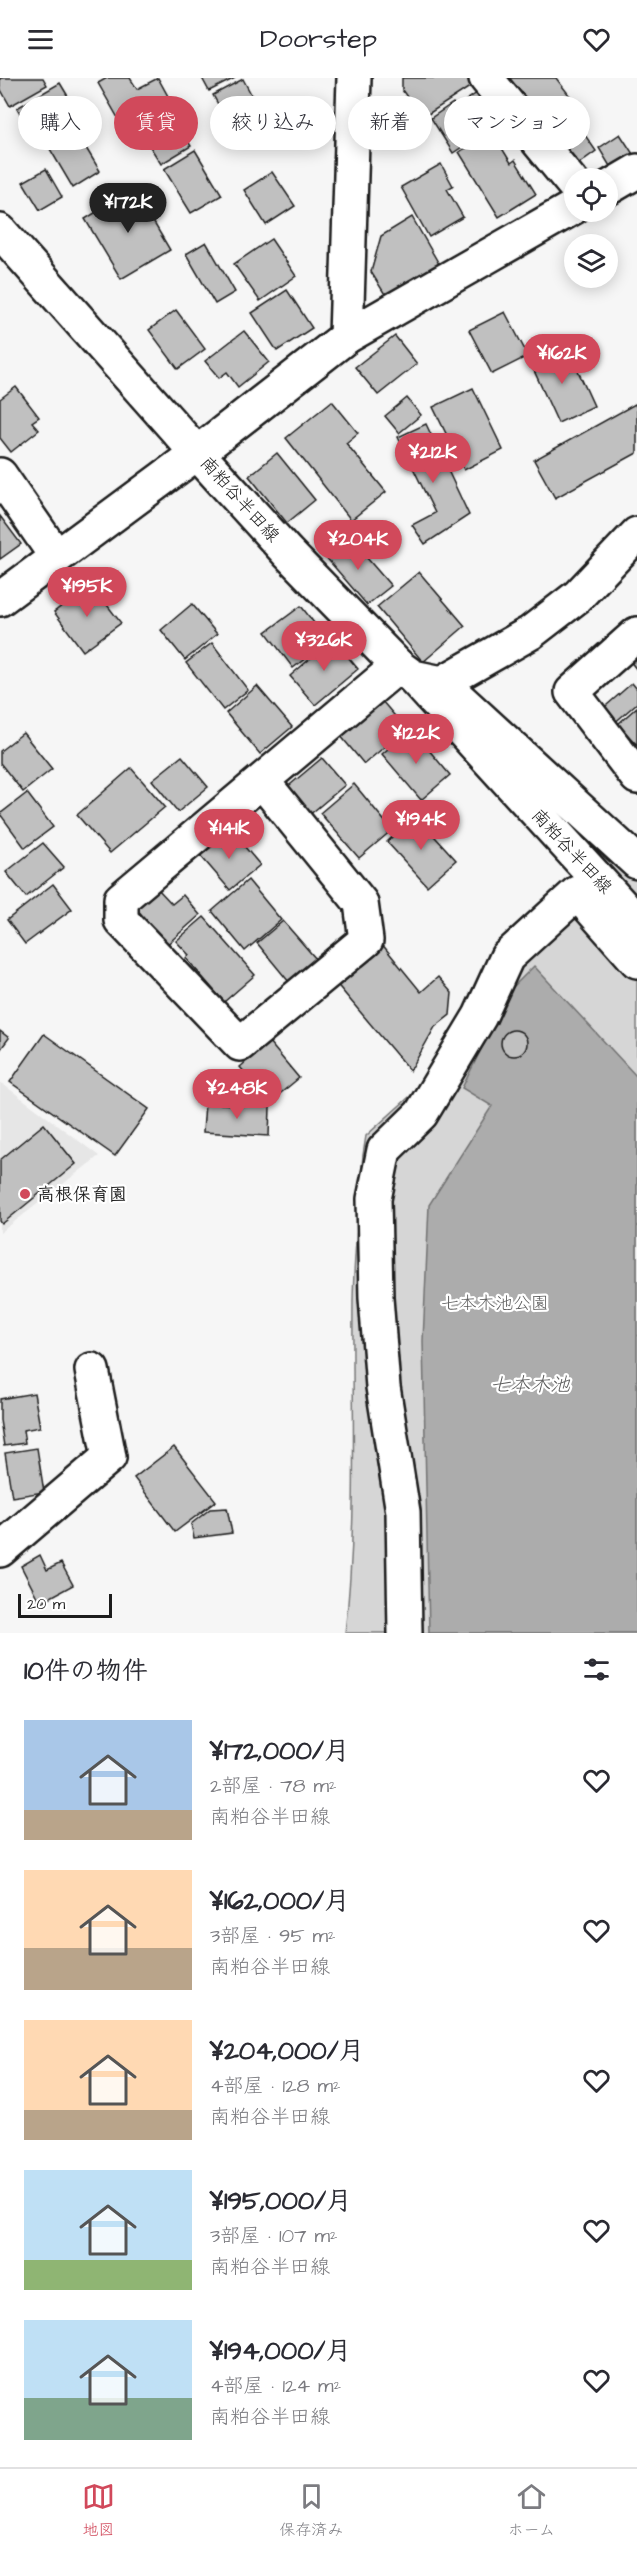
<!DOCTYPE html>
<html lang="ja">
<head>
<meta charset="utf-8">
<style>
	body { margin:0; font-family:"Architects Daughter","Klee One",sans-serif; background:#f7f7f7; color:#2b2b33; height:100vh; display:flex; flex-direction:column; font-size:22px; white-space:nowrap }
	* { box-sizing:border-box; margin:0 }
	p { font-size:20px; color:#7c7c81 }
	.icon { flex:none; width:33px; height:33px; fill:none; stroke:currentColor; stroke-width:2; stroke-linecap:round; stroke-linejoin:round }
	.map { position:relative; height:1555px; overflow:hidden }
	.details { display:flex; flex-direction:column; background:#fff; flex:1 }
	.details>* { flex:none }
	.top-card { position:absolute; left:18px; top:18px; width:602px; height:54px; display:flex; gap:12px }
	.tools { position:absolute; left:564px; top:90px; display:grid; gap:12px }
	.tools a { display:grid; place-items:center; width:54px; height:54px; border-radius:50%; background:#fff; box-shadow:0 3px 15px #0003; font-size:30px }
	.scale { position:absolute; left:18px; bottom:15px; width:94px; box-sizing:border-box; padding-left:6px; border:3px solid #1c1c1c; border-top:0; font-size:16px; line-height:21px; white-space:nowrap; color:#1c1c1c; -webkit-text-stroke:4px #fff; paint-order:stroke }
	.price { position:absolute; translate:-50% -51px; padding:0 14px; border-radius:21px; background:#d1495b; color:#fff; font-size:20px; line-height:39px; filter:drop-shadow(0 2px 3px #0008) }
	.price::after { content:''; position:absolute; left:50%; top:36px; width:18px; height:14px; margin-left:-9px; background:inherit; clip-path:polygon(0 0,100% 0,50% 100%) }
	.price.active { background:#222; color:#fff }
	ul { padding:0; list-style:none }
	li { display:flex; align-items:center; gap:18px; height:150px; padding:0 24px }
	li span { display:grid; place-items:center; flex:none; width:168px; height:120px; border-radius:0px; color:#555 }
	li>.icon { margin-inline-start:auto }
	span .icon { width:72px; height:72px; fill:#fffc; stroke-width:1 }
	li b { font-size:26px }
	h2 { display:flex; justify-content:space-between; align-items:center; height:72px; padding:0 24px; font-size:26px }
	.pill { padding:0 21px; border-radius:27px; background:#fff; box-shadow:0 3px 15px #0003; font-size:21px; line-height:54px }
	.pill.active { background:#d1495b; color:#fff }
	header { display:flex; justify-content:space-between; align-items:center; height:78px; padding:0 24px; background:#fff; font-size:27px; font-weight:600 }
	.tab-bar { display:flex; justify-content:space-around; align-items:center; height:84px; border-top:2px solid #e1e1e2; background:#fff; font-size:16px; color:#7c7c81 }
	.tab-bar a { display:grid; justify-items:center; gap:3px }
	.tab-bar .active { color:#d1495b }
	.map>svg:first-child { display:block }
	.built { fill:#e6e6e6 }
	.green { fill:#d6d6d6; stroke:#797979; stroke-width:1.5 }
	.water { fill:#acacac; stroke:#727272; stroke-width:1.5 }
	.building { fill:#c0c0c0; stroke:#1c1c1c; stroke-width:1.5 }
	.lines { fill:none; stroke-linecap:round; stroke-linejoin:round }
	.street-casing { stroke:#1c1c1c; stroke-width:38 }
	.secondary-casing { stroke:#1c1c1c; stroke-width:38 }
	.street { stroke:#fff; stroke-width:33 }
	.secondary { stroke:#fff; stroke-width:33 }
	.poi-dot { fill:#d1495b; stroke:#fff; stroke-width:2 }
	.labels { text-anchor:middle; stroke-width:4.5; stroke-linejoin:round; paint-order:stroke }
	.street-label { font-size:18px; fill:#1c1c1c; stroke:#fff }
	.poi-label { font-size:18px; font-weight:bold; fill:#1c1c1c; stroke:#fff; text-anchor:start }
	.park-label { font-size:18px; fill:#5d5d5d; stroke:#fff }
	.water-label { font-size:20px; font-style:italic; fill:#5d5d5d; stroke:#fff }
</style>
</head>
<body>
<header><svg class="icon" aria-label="menu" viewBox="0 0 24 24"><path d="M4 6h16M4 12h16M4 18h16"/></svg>Doorstep<svg class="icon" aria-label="heart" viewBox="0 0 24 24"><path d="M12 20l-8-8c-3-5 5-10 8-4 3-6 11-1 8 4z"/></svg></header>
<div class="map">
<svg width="637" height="1555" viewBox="0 0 637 1555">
	<rect width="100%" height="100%" fill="#f6f6f6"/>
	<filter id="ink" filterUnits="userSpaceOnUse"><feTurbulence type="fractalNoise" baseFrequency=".0167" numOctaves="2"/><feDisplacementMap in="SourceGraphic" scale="12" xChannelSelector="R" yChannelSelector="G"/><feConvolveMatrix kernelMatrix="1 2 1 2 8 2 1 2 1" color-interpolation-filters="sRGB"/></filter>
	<g filter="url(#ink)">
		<!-- built -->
		<path class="built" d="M 0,1004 L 99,1078 L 0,1155 Z"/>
		<!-- green -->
		<g class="green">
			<path d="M 511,686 L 637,795 L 637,820 Z"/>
			<path d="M 559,808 L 637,896 L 637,1555 L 345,1555 C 358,1444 352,1334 353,1223 C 354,1174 359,1125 363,1077 L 366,1058 L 428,1002 L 483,894 L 513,850 Z"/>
		</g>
		<!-- water -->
		<path class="water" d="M 534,888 L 637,999 L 637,1555 L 429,1555 L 423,1263 L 429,1127 L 492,1028 L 462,1010 L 511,911 Z"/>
		<!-- building -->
		<g class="building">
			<path d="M 0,0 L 43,0 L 47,7 L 10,28 L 0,10 Z"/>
			<path d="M 107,0 L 130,0 L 137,11 L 158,0 L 169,20 L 122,47 L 98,5 Z"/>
			<path d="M 202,0 L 235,0 L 209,13 Z"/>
			<path d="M 402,0 L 473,0 L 476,5 L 422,40 L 402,12 Z"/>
			<path d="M 502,0 L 556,0 L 573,22 L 539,49 Z"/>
			<path d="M 243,1 L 260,33 L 230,48 L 213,17 Z"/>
			<path d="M 60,5 L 78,35 L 35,61 L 17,30 Z"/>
			<path d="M 477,15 L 493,39 L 487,42 L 492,49 L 453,75 L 431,40 L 453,25 L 456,29 Z"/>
			<path d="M 165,26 L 191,68 L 161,86 L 135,45 Z"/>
			<path d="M 569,34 L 596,73 L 567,94 L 540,55 Z"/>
			<path d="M 492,54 L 511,85 L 515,82 L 536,116 L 499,139 L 459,74 Z"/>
			<path d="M 77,55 L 100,93 L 73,110 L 50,71 Z"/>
			<path d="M 620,56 L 633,76 L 611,90 L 599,70 Z"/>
			<path d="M 195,72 L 222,117 L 191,135 L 164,91 Z"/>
			<path d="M 441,86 L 453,108 L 447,111 L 463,139 L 429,159 L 401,109 Z"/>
			<path d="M 46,91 L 62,119 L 40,132 L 23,104 Z"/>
			<path d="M 272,94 L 295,128 L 266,147 L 244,112 Z"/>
			<path d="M 134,111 L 170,172 L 121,201 L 85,141 Z"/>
			<path d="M 412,139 L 439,186 L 386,218 L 371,194 L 381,158 Z"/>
			<path d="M 271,161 L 296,198 L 260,223 L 234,186 Z"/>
			<path d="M 206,164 L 235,214 L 215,226 L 186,176 Z"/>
			<path d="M 287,212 L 312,250 L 277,273 L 252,235 Z"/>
			<path d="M 176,232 L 205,271 L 178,291 L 149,252 Z"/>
			<path d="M 505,234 L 528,278 L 492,296 L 469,252 Z"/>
			<path d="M 244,253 L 269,284 L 238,309 L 227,294 L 219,300 L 205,283 Z"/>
			<path d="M 395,258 L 417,286 L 378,317 L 355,289 Z"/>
			<path d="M 567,269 L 594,328 L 558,345 L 531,286 Z"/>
			<path d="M 16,309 L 39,339 L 32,344 L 39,352 L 11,374 L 0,360 L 0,321 Z"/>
			<path d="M 473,310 L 503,372 L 464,392 L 433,329 Z"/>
			<path d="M 407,320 L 421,337 L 399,355 L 385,338 Z"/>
			<path d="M 332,323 L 358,355 L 346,365 L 386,414 L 351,442 L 286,360 Z"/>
			<path d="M 635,326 L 637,330 L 637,375 L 555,420 L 534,382 Z"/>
			<path d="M 426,346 L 469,437 L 425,466 L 412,447 L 435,435 L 398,359 Z"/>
			<path d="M 277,375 L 315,422 L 287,445 L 249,398 Z"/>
			<path d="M 0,438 L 21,466 L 0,481 Z"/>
			<path d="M 348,458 L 391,508 L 367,527 L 325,478 Z"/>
			<path d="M 419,494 L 465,548 L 423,584 L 377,529 Z"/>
			<path d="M 91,506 L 121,545 L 83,573 L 54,534 Z"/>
			<path d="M 192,526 L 217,556 L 185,582 L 161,552 Z"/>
			<path d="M 301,528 L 328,563 L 293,590 L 266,554 Z"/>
			<path d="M 333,561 L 358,591 L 315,627 L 290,598 Z"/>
			<path d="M 212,565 L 248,612 L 223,632 L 186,585 Z"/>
			<path d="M 637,577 L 637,592 L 630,583 Z"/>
			<path d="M 632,605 L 637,611 L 637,625 L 611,648 L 599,634 Z"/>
			<path d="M 257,608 L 292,649 L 260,676 L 226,635 Z"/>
			<path d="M 382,623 L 406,651 L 364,686 L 340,657 Z"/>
			<path d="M 637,629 L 637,667 L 618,646 Z"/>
			<path d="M 411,651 L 450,697 L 421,722 L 382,676 Z"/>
			<path d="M 23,655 L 52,691 L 23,714 L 0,685 L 0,673 Z"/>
			<path d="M 182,678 L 208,709 L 178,734 L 152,702 Z"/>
			<path d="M 322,680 L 345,707 L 308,738 L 285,711 Z"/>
			<path d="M 131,690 L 165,729 L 110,775 L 77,737 Z"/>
			<path d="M 354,706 L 392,752 L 359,780 L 320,735 Z"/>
			<path d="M 27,715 L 53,749 L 25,770 L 0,736 Z"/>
			<path d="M 415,737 L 456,782 L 427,808 L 387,764 Z"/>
			<path d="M 225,754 L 235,766 L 239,762 L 260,787 L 230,812 L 199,776 Z"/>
			<path d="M 43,765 L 64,789 L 26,819 L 6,794 Z"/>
			<path d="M 248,802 L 281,842 L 245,873 L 212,833 Z"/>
			<path d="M 53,806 L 72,831 L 25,866 L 7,842 Z"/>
			<path d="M 158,811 L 172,826 L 183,817 L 200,837 L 162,871 L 146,854 L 152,849 L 136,830 Z"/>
			<path d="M 204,839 L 255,897 L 224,924 L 186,880 L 189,877 L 176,863 Z"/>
			<path d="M 283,843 L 316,881 L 289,904 L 257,865 Z"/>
			<path d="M 381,865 L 421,914 L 438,899 L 452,915 L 450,937 L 435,949 L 410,993 L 335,904 Z"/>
			<circle cx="514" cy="965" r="13"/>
			<path d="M 0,953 L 9,960 L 0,972 Z"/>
			<path d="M 44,956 L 149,1031 L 115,1078 L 10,1004 Z"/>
			<path d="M 269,964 L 299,1000 L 270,1024 L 240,989 Z"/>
			<path d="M 205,1025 L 270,1029 L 269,1058 L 203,1054 Z"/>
			<path d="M 44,1046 L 76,1086 L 2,1146 L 0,1143 L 0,1082 Z"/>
			<path d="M 34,1315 L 40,1349 L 23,1352 L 25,1365 L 4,1368 L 0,1342 L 0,1321 Z"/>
			<path d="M 174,1369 L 216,1423 L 175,1454 L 134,1400 Z"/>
			<path d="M 37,1370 L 44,1414 L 12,1419 L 5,1375 Z"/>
			<path d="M 227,1430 L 232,1455 L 194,1460 L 191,1446 L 210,1431 Z"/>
			<path d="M 40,1477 L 47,1492 L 61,1485 L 73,1507 L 40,1525 L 21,1488 Z"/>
		</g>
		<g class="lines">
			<!-- street casing -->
			<g class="street-casing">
				<g id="street">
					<path d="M 486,0 L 574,107"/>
					<path d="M 608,110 L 637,93"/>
					<path d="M 346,259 L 574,129"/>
					<path d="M 0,397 L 56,478"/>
					<path d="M 637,556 L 572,614 L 637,699"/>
					<path d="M 413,599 L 442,605 L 530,555 L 578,518 L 637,456"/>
					<path d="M 442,605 L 637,784"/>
					<path d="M 262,703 L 361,825 L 366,862 L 240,966 L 121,842 L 121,821 L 398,588"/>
					<path d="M 0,1472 L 109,1379 L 92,1292"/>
					<path d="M 405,1555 L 403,1434 L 383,1309 L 376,1220 L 374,1121 L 384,1072 L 421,1036 L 480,938 L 507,879 L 577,815 L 637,883"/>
				</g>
			</g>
			<!-- secondary casing -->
			<g class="secondary-casing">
				<g id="secondary">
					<path d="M 354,0 L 346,259 L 197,375 L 287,474 L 398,588 L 413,599 L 637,844"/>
					<path d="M 0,153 L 197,375 L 0,521"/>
				</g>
			</g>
			<!-- street -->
			<use href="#street" class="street"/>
			<!-- secondary -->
			<use href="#secondary" class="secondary"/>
		</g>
	</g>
	<!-- markers -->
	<circle class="poi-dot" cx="25" cy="1116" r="6"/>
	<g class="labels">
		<!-- street labels -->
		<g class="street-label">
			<text transform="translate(240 421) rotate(48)" y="6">南粕谷半田線</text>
			<text transform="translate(572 773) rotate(47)" y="6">南粕谷半田線</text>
		</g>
		<!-- poi labels -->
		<g class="poi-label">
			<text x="37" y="1122">高根保育園</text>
		</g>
		<!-- park labels -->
		<g class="park-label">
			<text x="495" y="1231">七本木池公園</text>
		</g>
		<!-- water labels -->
		<g class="water-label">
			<text x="530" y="1313">七本木池</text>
		</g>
	</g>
</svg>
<div class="tools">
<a><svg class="icon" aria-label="locate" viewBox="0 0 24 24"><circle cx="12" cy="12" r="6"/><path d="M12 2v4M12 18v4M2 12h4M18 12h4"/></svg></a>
<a><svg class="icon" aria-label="layers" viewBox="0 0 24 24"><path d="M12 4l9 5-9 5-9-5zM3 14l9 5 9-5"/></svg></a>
</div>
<div class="scale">20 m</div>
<b class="price active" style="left:128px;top:156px">¥172K</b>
<b class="price" style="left:562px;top:307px">¥162K</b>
<b class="price" style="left:433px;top:406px">¥212K</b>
<b class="price" style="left:358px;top:493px">¥204K</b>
<b class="price" style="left:87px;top:540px">¥195K</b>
<b class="price" style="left:324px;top:594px">¥326K</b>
<b class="price" style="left:416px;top:687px">¥122K</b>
<b class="price" style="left:421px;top:773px">¥194K</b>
<b class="price" style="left:229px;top:782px">¥141K</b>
<b class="price" style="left:237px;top:1042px">¥248K</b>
<div class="top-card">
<a class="pill">購入</a>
<a class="pill active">賃貸</a>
<a class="pill">絞り込み</a>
<a class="pill">新着</a>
<a class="pill">マンション</a>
</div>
</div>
<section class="details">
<h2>10件の物件<svg class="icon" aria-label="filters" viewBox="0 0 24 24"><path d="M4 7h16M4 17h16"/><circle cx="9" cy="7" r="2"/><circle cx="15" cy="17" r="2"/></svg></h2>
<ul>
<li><span style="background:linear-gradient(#a9c7e8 75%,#b9a48a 0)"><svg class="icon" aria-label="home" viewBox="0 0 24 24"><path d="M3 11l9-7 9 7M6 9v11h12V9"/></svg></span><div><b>¥172,000/月</b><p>2部屋 · 78 m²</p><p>南粕谷半田線</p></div><svg class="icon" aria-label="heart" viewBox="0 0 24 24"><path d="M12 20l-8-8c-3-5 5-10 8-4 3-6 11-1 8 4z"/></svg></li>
<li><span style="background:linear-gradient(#ffd9b3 65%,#b9a48a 0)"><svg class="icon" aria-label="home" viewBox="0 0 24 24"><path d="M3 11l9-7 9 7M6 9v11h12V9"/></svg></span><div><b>¥162,000/月</b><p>3部屋 · 95 m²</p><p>南粕谷半田線</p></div><svg class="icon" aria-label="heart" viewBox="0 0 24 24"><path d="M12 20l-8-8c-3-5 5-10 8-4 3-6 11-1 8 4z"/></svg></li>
<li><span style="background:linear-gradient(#ffd9b3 75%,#b9a48a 0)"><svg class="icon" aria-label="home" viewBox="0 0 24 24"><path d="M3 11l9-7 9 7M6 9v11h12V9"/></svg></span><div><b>¥204,000/月</b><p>4部屋 · 128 m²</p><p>南粕谷半田線</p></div><svg class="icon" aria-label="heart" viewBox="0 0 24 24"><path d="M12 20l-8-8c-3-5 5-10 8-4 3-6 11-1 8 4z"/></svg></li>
<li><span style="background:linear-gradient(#bfe0f5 75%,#8fb573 0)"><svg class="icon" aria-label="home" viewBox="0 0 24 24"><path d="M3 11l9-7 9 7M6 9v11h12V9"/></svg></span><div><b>¥195,000/月</b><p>3部屋 · 107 m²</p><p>南粕谷半田線</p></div><svg class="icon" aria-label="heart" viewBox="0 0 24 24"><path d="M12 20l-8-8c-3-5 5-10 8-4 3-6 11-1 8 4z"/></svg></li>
<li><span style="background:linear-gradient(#bfe0f5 65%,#7fa58c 0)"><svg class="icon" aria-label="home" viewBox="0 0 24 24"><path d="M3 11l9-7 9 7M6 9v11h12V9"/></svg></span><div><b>¥194,000/月</b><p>4部屋 · 124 m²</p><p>南粕谷半田線</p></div><svg class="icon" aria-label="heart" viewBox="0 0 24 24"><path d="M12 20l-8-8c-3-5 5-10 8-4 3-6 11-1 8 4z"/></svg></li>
</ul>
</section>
<nav class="tab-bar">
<a class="active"><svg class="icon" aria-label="map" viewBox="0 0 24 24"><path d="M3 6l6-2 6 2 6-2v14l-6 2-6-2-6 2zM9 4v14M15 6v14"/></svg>地図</a>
<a><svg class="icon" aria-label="saved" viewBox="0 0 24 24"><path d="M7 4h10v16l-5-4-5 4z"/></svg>保存済み</a>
<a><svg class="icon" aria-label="home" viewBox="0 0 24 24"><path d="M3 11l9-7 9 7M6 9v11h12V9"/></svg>ホーム</a>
</nav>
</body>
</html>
